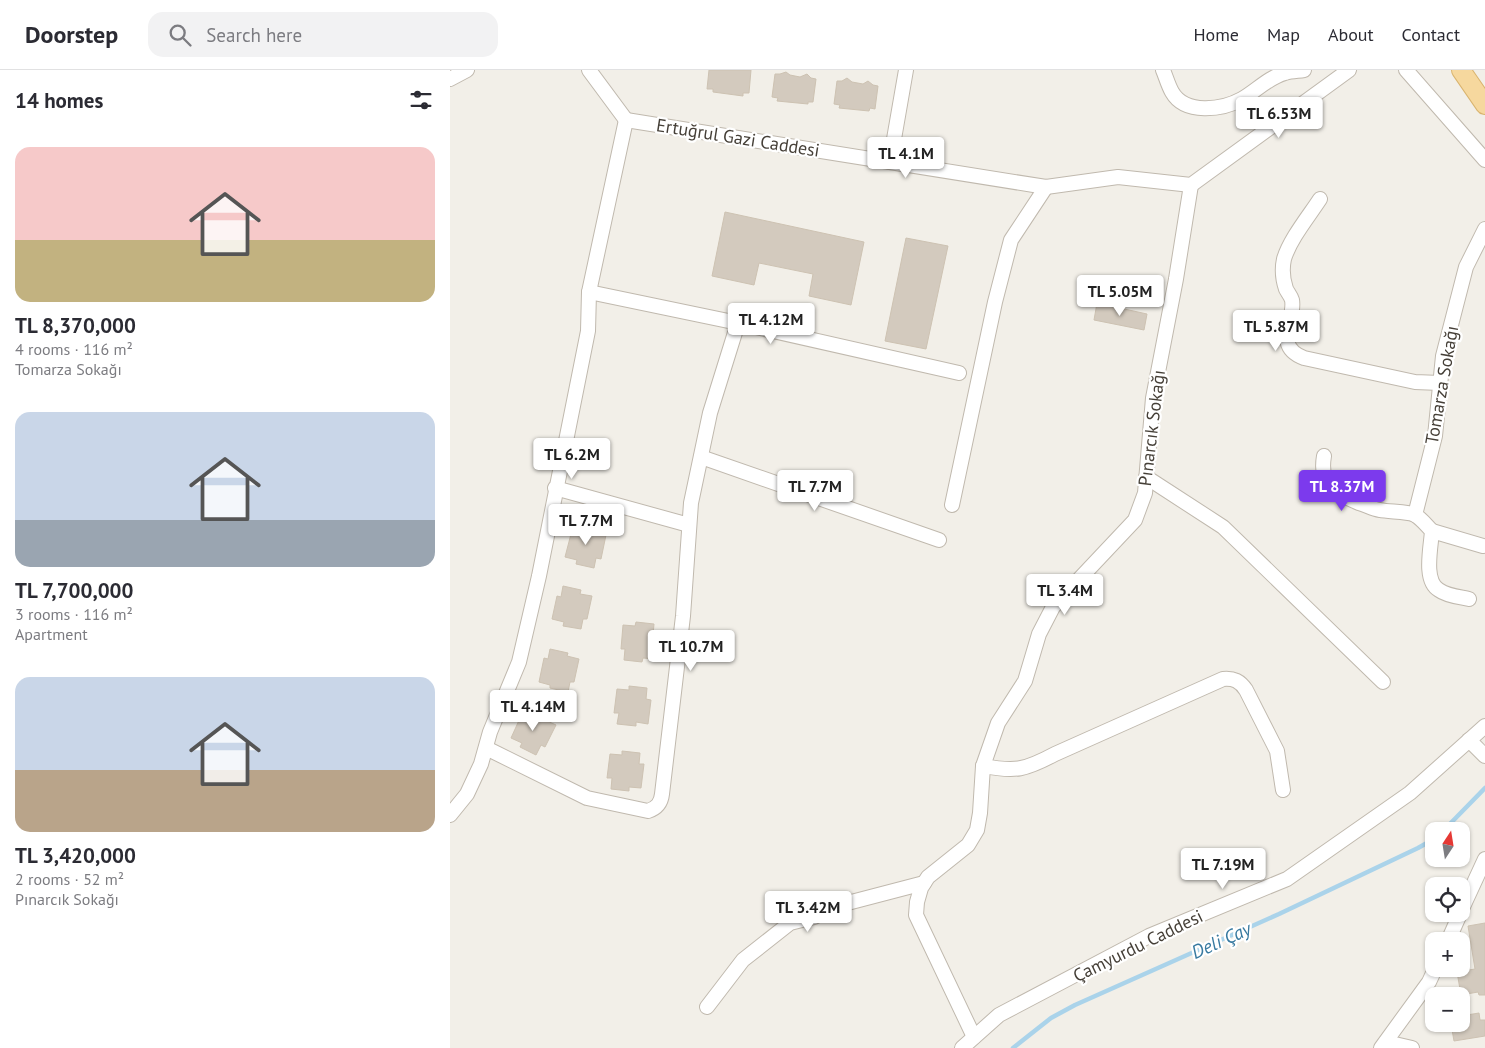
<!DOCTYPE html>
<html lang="en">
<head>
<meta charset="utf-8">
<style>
	body { margin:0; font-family:"PT Sans",sans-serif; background:#f2f2f3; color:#2b2b33; height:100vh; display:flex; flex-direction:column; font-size:19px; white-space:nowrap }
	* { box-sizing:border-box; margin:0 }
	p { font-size:16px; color:#7c7c81 }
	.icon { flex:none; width:28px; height:28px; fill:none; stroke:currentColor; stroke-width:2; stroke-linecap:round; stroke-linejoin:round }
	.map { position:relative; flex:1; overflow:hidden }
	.panel { display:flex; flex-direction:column; background:#fff; width:450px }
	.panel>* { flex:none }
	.needle { width:32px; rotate:12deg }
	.fabs { position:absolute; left:975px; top:752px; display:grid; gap:10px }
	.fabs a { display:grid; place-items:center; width:45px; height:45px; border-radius:10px; background:#fff; box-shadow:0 1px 4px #0004; font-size:25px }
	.price { position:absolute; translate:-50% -42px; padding:0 11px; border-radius:5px; background:#fff; color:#222; font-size:16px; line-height:32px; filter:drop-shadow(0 1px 2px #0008) }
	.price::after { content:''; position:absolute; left:50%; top:30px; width:15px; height:11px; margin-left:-8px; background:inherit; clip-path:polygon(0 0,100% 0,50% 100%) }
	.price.on { background:#7c3aed; color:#fff }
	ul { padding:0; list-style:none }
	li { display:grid; align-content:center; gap:10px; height:265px; padding:0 15px }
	li span { display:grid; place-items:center; height:155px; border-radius:15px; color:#555 }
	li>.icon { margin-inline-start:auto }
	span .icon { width:90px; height:90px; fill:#fffc; stroke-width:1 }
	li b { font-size:21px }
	h2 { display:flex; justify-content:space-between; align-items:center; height:60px; padding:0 15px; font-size:21px }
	header { display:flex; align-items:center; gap:30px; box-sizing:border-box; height:70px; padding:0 25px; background:#fff; border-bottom:1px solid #e1e1e2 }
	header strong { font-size:24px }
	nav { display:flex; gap:28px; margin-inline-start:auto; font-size:18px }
	.search { width:350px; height:45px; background:#f2f2f3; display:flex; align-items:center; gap:12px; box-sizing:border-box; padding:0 18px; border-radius:15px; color:#7c7c81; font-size:19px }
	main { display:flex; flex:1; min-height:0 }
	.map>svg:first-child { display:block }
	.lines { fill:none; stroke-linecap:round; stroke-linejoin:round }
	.stream { stroke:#aad3ea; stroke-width:4.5 }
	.building { fill:#d3cabe; stroke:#cdc2b2 }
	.minor-casing { stroke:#c0b9ae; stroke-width:16 }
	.major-casing { stroke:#d9b46f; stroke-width:20 }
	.minor { stroke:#fff; stroke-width:14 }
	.major { stroke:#f6d89e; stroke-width:18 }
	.labels { text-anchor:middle; stroke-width:4.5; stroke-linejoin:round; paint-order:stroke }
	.street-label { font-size:18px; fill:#453f37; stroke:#fff }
	.water-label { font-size:19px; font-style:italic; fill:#387aa0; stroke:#fff }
</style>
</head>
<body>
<header>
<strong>Doorstep</strong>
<div class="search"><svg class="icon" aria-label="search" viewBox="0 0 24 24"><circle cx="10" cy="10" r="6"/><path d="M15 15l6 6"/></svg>Search here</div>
<nav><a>Home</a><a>Map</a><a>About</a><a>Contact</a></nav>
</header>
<main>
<section class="panel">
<h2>14 homes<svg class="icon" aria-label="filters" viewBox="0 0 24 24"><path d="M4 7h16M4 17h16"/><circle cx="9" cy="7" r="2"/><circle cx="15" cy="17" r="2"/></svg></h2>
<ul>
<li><span style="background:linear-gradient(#f6c9c9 60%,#c2b280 0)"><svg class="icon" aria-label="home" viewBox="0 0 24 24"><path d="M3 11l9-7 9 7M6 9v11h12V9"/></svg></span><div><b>TL 8,370,000</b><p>4 rooms · 116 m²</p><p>Tomarza Sokağı</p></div></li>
<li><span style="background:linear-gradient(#c9d6e8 70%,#9aa5b1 0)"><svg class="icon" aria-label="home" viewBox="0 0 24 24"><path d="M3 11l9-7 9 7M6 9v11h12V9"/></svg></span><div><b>TL 7,700,000</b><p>3 rooms · 116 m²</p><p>Apartment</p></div></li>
<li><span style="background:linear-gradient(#c9d6e8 60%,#b9a48a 0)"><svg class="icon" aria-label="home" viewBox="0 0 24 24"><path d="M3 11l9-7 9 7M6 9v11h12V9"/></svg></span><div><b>TL 3,420,000</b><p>2 rooms · 52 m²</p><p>Pınarcık Sokağı</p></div></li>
</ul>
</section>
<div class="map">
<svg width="1035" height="978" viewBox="0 0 1035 978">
	<rect width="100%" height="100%" fill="#f2efe8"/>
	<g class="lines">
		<!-- stream -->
		<g class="stream">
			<path d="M 993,761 L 1035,718"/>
			<path d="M 563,978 L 601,948 L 625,935 L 829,844 L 968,778 L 984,769"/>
		</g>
	</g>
	<!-- building -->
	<g class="building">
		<path d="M 259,0 L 301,0 L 299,23 L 293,23 L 293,26 L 263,22 L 263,19 L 257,19 Z"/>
		<path d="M 336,2 L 340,5 L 350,7 L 357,4 L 361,8 L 366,9 L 363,32 L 358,32 L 358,34 L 327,31 L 328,28 L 322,27 L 325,4 L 330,4 Z"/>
		<path d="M 397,8 L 402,12 L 413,14 L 418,11 L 423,15 L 428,16 L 425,39 L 420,38 L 419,41 L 389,38 L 390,35 L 384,34 L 387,11 L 392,11 Z"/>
		<path d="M 275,142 L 414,172 L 401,235 L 359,226 L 363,204 L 309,193 L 304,215 L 262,206 Z"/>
		<path d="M 456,168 L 498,176 L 476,279 L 435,271 Z"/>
		<path d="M 647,233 L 697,244 L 694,260 L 644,250 Z"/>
		<path d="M 128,454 L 145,459 L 144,462 L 156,465 L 151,489 L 146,488 L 144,498 L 126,494 L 127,490 L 115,487 L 121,464 L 125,465 Z"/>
		<path d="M 113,516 L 131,520 L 130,524 L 142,526 L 137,549 L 133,549 L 131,559 L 113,556 L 114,552 L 102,549 L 107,526 L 111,527 Z"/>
		<path d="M 186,552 L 204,554 L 203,565 L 207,565 L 205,589 L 193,588 L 192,592 L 174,590 L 175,579 L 171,579 L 173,555 L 185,556 Z"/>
		<path d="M 100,579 L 118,583 L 117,586 L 129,589 L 124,612 L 120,612 L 118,622 L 100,618 L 100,615 L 89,612 L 94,588 L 98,589 Z"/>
		<path d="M 179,616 L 197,618 L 196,629 L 201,630 L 198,654 L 186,652 L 186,656 L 167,654 L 169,643 L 164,643 L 167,619 L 179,620 Z"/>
		<path d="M 80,639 L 97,647 L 95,650 L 106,655 L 95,677 L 91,675 L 86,685 L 70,677 L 72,673 L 61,668 L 71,646 L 75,648 Z"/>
		<path d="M 172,681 L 190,683 L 189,694 L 194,694 L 191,718 L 179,717 L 179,721 L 161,719 L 162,708 L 157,708 L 160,684 L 172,685 Z"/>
		<path d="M 1035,853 L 1035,925 L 1029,925 L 1028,922 L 1011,925 L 1007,902 L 1025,899 L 1018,856 Z"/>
		<path d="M 1029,943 L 1030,950 L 1035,950 L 1035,966 L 1004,971 L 1001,954 L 1011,954 L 1011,946 Z"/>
	</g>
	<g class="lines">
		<!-- minor casing -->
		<g class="minor-casing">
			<g id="minor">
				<path d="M 139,0 L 176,50"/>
				<path d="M 713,0 C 716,7 718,15 722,22 C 735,45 772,40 792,29 C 806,21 819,7 835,3 C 841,1 848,1 854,0"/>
				<path d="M 956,0 L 1035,90"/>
				<path d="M 0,9 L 17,0"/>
				<path d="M 176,50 L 596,117 L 668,107 L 741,115 L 899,0"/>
				<path d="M 440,92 L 456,0"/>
				<path d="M 870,129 C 859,146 840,169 834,189 C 832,198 833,210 836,219 C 838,223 841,226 842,230 C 846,250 822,276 854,288 L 965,312 L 990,313"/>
				<path d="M 139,222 L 288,253 L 509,303"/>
				<path d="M 874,386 C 869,415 884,423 909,433 C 916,435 923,439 930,440 C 939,442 958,441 965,445 C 971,448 977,456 982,461 C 981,477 973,511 989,520 C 997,526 1010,527 1019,529"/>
				<path d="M 251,387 L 489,470"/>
				<path d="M 696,407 L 773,457 L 933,612"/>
				<path d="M 105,418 L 239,455"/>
				<path d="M 502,435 L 545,232 L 561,170 L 596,117"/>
				<path d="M 965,445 L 985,366 L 993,286 L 1016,197 L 1035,159"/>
				<path d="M 982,461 L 1033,476"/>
				<path d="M 1019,670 L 1035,686"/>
				<path d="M 36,678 L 137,728 L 198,741 C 207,738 211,733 212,724 L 233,546 L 241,433 L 260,343 L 288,253"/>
				<path d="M 533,696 C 566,702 575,700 605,684 L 773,609 C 784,608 790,611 796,620 L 827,681 L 833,720"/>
				<path d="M 0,745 L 17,724 L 31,694 L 40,662 L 69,592 L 89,506 L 138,261 L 139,222 L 176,50"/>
				<path d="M 1011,841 L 1035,789"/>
				<path d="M 998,871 L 1010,844"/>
				<path d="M 257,937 L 293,890 L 340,853 L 364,847 L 386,836 L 474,813"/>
				<path d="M 524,967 L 466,845 L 467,832 L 471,818 L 478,807 L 518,775 L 527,760 L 530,743 L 533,696 L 548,653 L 575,611 L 589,564 L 603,537 L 685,450 L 695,423 L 703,328 L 726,209 L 741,115"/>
				<path d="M 936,972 L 962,978"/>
				<path d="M 512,978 L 549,945 L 699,866 L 837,809 L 960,723 L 1035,656"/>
				<path d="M 931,978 L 979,912 L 985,899"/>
			</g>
		</g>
		<!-- major casing -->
		<g class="major-casing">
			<path id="major" d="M 1011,0 L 1035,35"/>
		</g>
		<!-- minor -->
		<use href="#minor" class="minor"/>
		<!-- major -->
		<use href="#major" class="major"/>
	</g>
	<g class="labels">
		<!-- street labels -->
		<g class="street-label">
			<text transform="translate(288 68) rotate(9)" y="6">Ertuğrul Gazi Caddesi</text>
			<text transform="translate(992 315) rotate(-80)" y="6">Tomarza Sokağı</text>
			<text transform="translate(702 358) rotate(-83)" y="6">Pınarcık Sokağı</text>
			<text transform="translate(688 876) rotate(-26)" y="6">Çamyurdu Caddesi</text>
		</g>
		<!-- water labels -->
		<g class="water-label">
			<text transform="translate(771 870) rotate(-24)" y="7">Deli Çay</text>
		</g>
	</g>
</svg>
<div class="fabs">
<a><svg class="needle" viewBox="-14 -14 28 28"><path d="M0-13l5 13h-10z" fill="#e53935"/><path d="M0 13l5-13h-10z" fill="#7c7c81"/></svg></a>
<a><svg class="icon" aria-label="locate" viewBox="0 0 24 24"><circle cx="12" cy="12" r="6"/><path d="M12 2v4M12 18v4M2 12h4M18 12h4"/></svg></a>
<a>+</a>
<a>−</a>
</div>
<b class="price" style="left:829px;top:69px">TL 6.53M</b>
<b class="price" style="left:456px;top:109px">TL 4.1M</b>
<b class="price" style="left:670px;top:247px">TL 5.05M</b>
<b class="price" style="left:321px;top:275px">TL 4.12M</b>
<b class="price" style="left:826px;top:282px">TL 5.87M</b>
<b class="price" style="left:122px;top:410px">TL 6.2M</b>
<b class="price" style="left:365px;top:442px">TL 7.7M</b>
<b class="price on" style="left:892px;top:442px">TL 8.37M</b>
<b class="price" style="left:136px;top:476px">TL 7.7M</b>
<b class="price" style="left:615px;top:546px">TL 3.4M</b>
<b class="price" style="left:241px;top:602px">TL 10.7M</b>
<b class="price" style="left:83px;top:662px">TL 4.14M</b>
<b class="price" style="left:773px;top:820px">TL 7.19M</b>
<b class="price" style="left:358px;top:863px">TL 3.42M</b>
</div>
</main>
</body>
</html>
